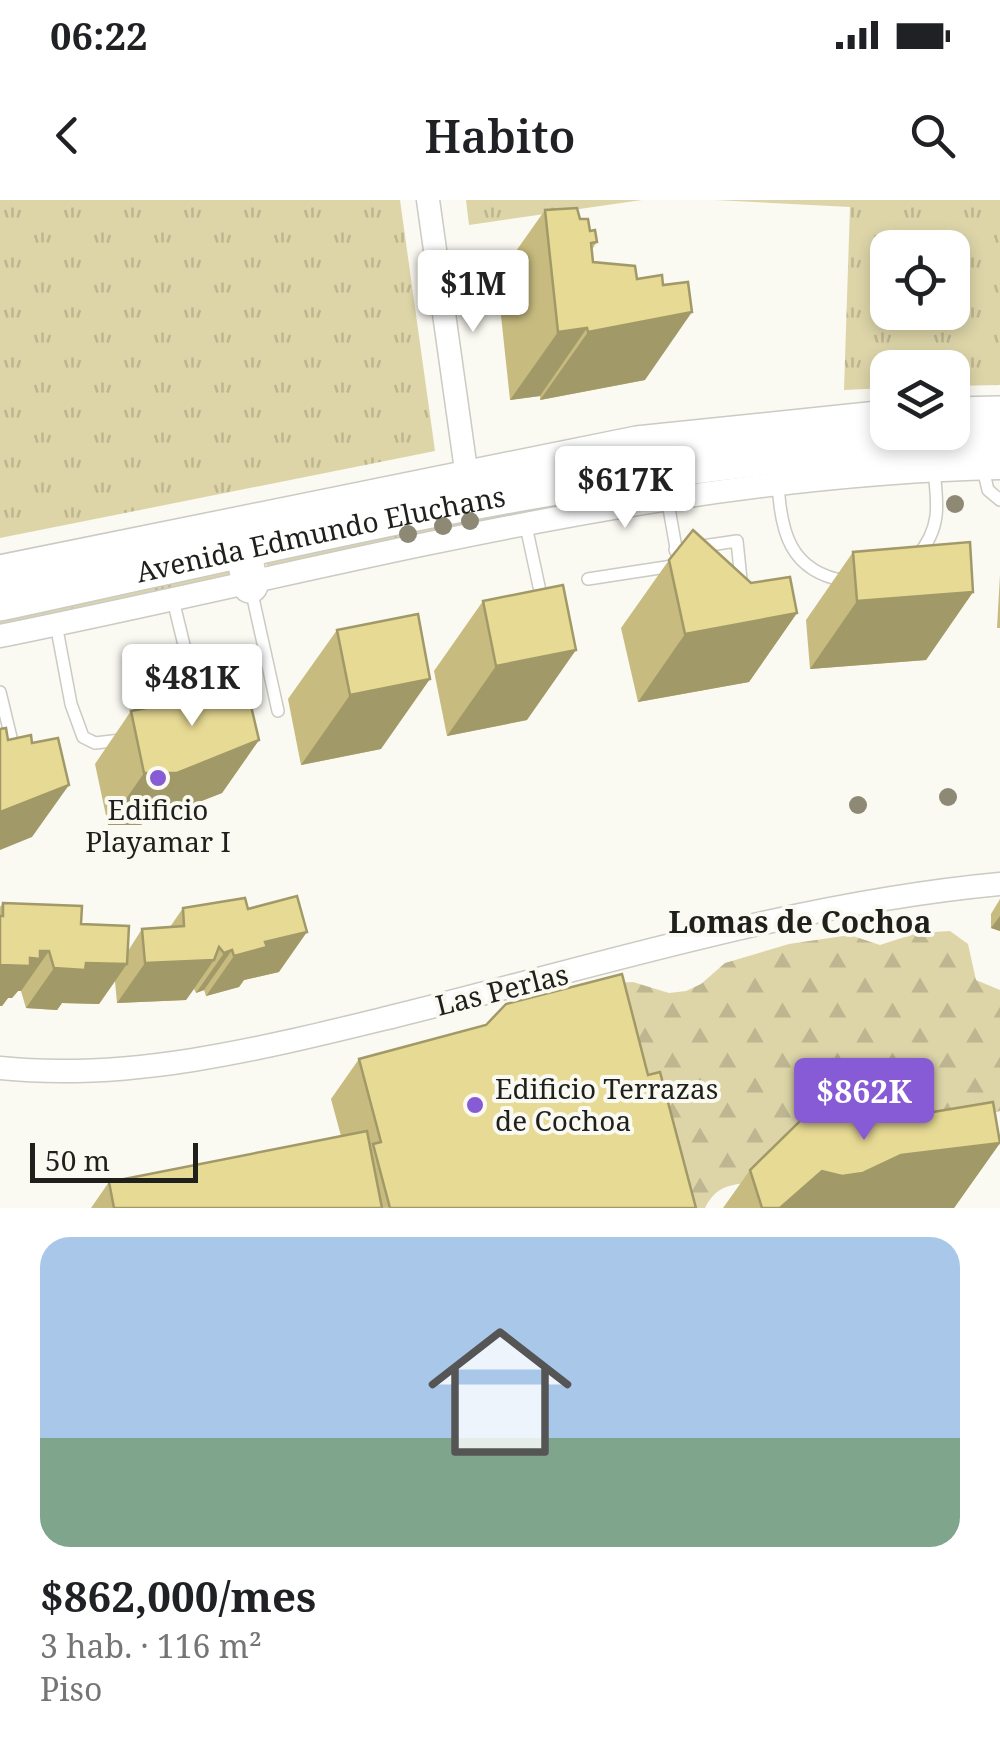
<!DOCTYPE html>
<html lang="es">
<head>
<meta charset="utf-8">
<style>
	body { margin:0; font-family:"Noto Serif",serif; background:#f2f2f2; color:#202124; height:100vh; display:flex; flex-direction:column; font-size:38px; white-space:nowrap }
	* { box-sizing:border-box; margin:0 }
	p { font-size:32px; color:#757577 }
	.icon { flex:none; width:55px; height:55px; fill:none; stroke:currentColor; stroke-width:2; stroke-linecap:round; stroke-linejoin:round }
	.map { position:relative; height:1008px; overflow:hidden }
	.drawer { display:flex; flex-direction:column; background:#fff; flex:1 }
	.drawer>* { flex:none }
	.tools { position:absolute; left:870px; top:30px; display:grid; gap:20px }
	.tools a { display:grid; place-items:center; width:100px; height:100px; border-radius:20px; background:#fff; box-shadow:0 5px 15px #0003; font-size:50px }
	.scale { position:absolute; left:30px; bottom:25px; width:168px; box-sizing:border-box; padding-left:10px; border:5px solid #1f1f1c; border-top:0; font-size:28px; line-height:35px; white-space:nowrap; color:#1f1f1c; -webkit-text-stroke:8px #faf9f2; paint-order:stroke }
	.price { position:absolute; translate:-50% -85px; padding:0 22px; border-radius:10px; background:#fff; color:#222; font-size:32px; line-height:65px; filter:drop-shadow(0 2px 5px #0008) }
	.price::after { content:''; position:absolute; left:50%; top:60px; width:30px; height:22px; margin-left:-15px; background:inherit; clip-path:polygon(0 0,100% 0,50% 100%) }
	.price.current { background:#865bd5; color:#fff }
	ul { padding:0; list-style:none }
	li { display:grid; align-content:center; gap:20px; height:530px; padding:0 40px }
	li span { display:grid; place-items:center; height:310px; border-radius:30px; color:#555 }
	li>.icon { margin-inline-start:auto }
	span .icon { width:180px; height:180px; fill:#fffc; stroke-width:1 }
	li b { font-size:42px }
	.status { display:flex; justify-content:space-between; align-items:center; height:70px; padding:0 50px; background:#fff; direction:ltr }
	.status svg { height:28px; fill:currentColor }
	header { display:flex; justify-content:space-between; align-items:center; height:130px; padding:0 40px; background:#fff; font-size:45px; font-weight:600 }
	.map>svg:first-child { display:block }
	.grass { fill:url(#grass-tufts); fill-rule:evenodd }
	.forest { fill:url(#forest-firs) }
	.lines { fill:none; stroke-linecap:round; stroke-linejoin:round }
	.service-casing { stroke:#cbcac3; stroke-width:14 }
	.minor-casing { stroke:#cbcac3; stroke-width:25 }
	.primary-casing { stroke:#cbcac3; stroke-width:38 }
	.service { stroke:#fff; stroke-width:11 }
	.minor { stroke:#fff; stroke-width:22 }
	.primary { stroke:#fff; stroke-width:35 }
	.tree { fill:#8d8975 }
	.wall { fill:#c7bb7f }
	.shaded-wall { fill:#a29968 }
	.building { fill:#e7da94; stroke:#a29968; stroke-width:2.5 }
	.poi-dot { fill:#865bd5; stroke:#faf9f2; stroke-width:4 }
	.labels { text-anchor:middle; stroke-width:8; stroke-linejoin:round; paint-order:stroke }
	.street-label { font-size:28px; fill:#1f1f1c; stroke:#faf9f2 }
	.poi-label { font-size:28px; fill:#1f1f1c; stroke:#faf9f2 }
	.neighbourhood-label { font-size:30px; font-weight:bold; fill:#1f1f1c; stroke:#faf9f2 }
</style>
</head>
<body>
<div class="status"><b>06:22</b><svg viewBox="0 0 49 12"><path d="M0 12V9h3v3zM5 12V6h3v6zM10 12V3h3v9zM15 12V0h3v12zM26 1h20v11H26zM47 4h2v5h-2z"/></svg></div>
<header><svg class="icon" aria-label="back" viewBox="0 0 24 24"><path d="M15 5l-7 7 7 7"/></svg>Habito<svg class="icon" aria-label="search" viewBox="0 0 24 24"><circle cx="10" cy="10" r="6"/><path d="M15 15l6 6"/></svg></header>
<div class="map">
<svg width="1000" height="1008" viewBox="0 0 1000 1008">
	<defs>
		<pattern id="grass-tufts" width="24" height="20" patternUnits="userSpaceOnUse" patternTransform="scale(2.5)"><rect width="24" height="20" fill="#ddd5a8"/><path d="M3 7l-1-3M5 7V3M7 7l1-3M15 17l-1-3M17 17v-4M19 17l1-3" fill="none" stroke="#bdb690"/></pattern>
		<pattern id="forest-firs" width="22" height="20" patternUnits="userSpaceOnUse" patternTransform="scale(2.5)"><rect width="22" height="20" fill="#ddd5a8"/><path d="M5 1l3.5 6h-7zM16 11l3.5 6h-7z" fill="#bdb690"/></pattern>
	</defs>
	<rect width="100%" height="100%" fill="#faf9f2"/>
	<!-- grass -->
	<g class="grass">
		<path d="M 0,0 L 400,0 L 435,251 L 0,338 Z"/>
		<path d="M 466,0 L 642,0 L 469,25 Z"/>
		<path d="M 715,0 L 1000,0 L 1000,185 L 953,186 L 952,168 L 888,168 L 887,188 L 844,190 L 850,7 ZM 888,48 L 952,48 L 952,112 L 888,112 Z"/>
		<path d="M 881,264 L 660,287 L 268,368 L 266,363 L 602,288 Z"/>
		<path d="M 230,368 L 231,375 L 0,424 L 0,414 Z"/>
	</g>
	<!-- forest -->
	<path class="forest" d="M 950,731 L 968,744 L 976,780 L 1000,790 L 1000,911 L 747,983 C 727,985 715,988 705,1008 L 684,1008 L 617,783 L 633,782 L 669,793 L 686,791 L 701,784 L 725,763 L 789,744 L 850,735 L 880,745 L 917,733 Z"/>
	<g class="lines">
		<!-- service casing -->
		<g class="service-casing">
			<g id="service">
				<path d="M 983,269 L 988,290 L 1000,300"/>
				<path d="M 778,281 C 780,330 789,372 846,381"/>
				<path d="M 526,326 L 543,405"/>
				<path d="M 675,350 L 737,341 L 742,389"/>
				<path d="M 917,356 C 941,329 938,305 934,271"/>
				<path d="M 588,379 L 679,365 L 667,297"/>
				<path d="M 251,389 L 278,511"/>
				<path d="M 173,400 L 197,498"/>
				<path d="M 56,424 L 71,504 L 83,537 L 95,543 L 121,540"/>
				<path d="M 0,492 L 14,550 L 0,569"/>
			</g>
		</g>
		<!-- minor casing -->
		<g class="minor-casing">
			<g id="minor">
				<path d="M 428,0 L 467,277"/>
				<path d="M 0,436 C 331,369 661,275 1000,268"/>
				<path d="M 0,868 C 132,882 268,847 395,816 C 594,767 795,703 1000,684"/>
			</g>
		</g>
		<!-- primary casing -->
		<g class="primary-casing">
			<g id="primary">
				<path d="M 952,215 L 1000,214"/>
				<path d="M 245,330 L 242,343 L 250,385"/>
				<path d="M 0,373 L 637,244 L 888,218"/>
				<path id="s1" d="M 0,403 C 330,332 661,246 1000,243"/>
			</g>
		</g>
		<!-- service -->
		<use href="#service" class="service"/>
		<!-- minor -->
		<use href="#minor" class="minor"/>
		<!-- primary -->
		<use href="#primary" class="primary"/>
	</g>
	<!-- trees -->
	<g class="tree">
		<circle cx="955" cy="304" r="9"/>
		<circle cx="470" cy="321" r="9"/>
		<circle cx="443" cy="326" r="9"/>
		<circle cx="408" cy="334" r="9"/>
		<circle cx="948" cy="597" r="9"/>
		<circle cx="858" cy="605" r="9"/>
	</g>
	<!-- wall -->
	<g class="wall">
		<path d="M 545,10 L 580,19 L 590,31 L 597,42 L 592,49 L 593,62 L 645,180 L 540,200 L 540,196 L 510,200 L 497,78 Z"/>
		<path d="M 853,352 L 973,392 L 926,460 L 810,469 L 806,420 Z"/>
		<path d="M 669,360 L 751,383 L 797,413 L 749,482 L 638,502 L 621,428 Z"/>
		<path d="M 1000,375 L 1000,428 L 997,428 Z"/>
		<path d="M 483,401 L 527,520 L 447,536 L 434,471 Z"/>
		<path d="M 337,430 L 381,549 L 301,565 L 288,499 Z"/>
		<path d="M 164,490 L 222,499 L 259,540 L 222,593 L 140,625 L 108,625 L 95,564 L 131,511 L 152,507 Z"/>
		<path d="M 1000,699 L 1000,731 L 991,728 L 991,714 Z"/>
		<path d="M 3,703 L 81,724 L 128,751 L 142,729 L 170,727 L 183,708 L 248,709 L 279,772 L 244,780 L 239,787 L 206,796 L 204,790 L 196,793 L 194,789 L 186,800 L 117,803 L 115,781 L 99,804 L 62,803 L 57,810 L 26,808 L 21,791 L 18,791 L 12,798 L 8,798 L 2,806 L 0,806 L 0,707 Z"/>
		<path d="M 359,859 L 648,875 L 696,1008 L 91,1008 L 109,982 L 341,936 L 331,899 Z"/>
		<path d="M 897,918 L 1000,943 L 954,1008 L 723,1008 L 750,970 Z"/>
	</g>
	<!-- shaded-wall -->
	<g class="shaded-wall">
		<path d="M 692,112 L 645,180 L 540,200 L 588,132 Z"/>
		<path d="M 587,128 L 540,196 L 510,200 L 558,132 Z"/>
		<path d="M 973,392 L 926,460 L 810,469 L 857,401 Z"/>
		<path d="M 797,413 L 749,482 L 638,502 L 685,434 Z"/>
		<path d="M 576,450 L 527,520 L 447,536 L 496,466 Z"/>
		<path d="M 430,479 L 381,549 L 301,565 L 350,495 Z"/>
		<path d="M 259,540 L 222,593 L 140,625 L 108,625 L 144,573 Z"/>
		<path d="M 69,585 L 32,637 L 0,650 L 0,612 Z"/>
		<path d="M 1000,716 L 1000,731 L 991,728 Z"/>
		<path d="M 307,732 L 279,772 L 244,780 L 239,787 L 206,796 L 234,756 L 265,742 Z"/>
		<path d="M 232,750 L 204,790 L 196,793 L 224,753 Z"/>
		<path d="M 40,751 L 49,751 L 21,791 L 18,791 L 12,798 L 8,798 L 2,806 L 0,806 L 0,765 L 30,758 Z"/>
		<path d="M 214,760 L 186,800 L 117,803 L 145,763 Z"/>
		<path d="M 86,763 L 127,764 L 99,804 L 62,803 L 57,810 L 26,808 L 54,768 Z"/>
		<path d="M 1000,943 L 954,1008 L 780,1008 L 822,971 L 901,955 Z"/>
	</g>
	<!-- building -->
	<g class="building">
		<path d="M 577,8 L 580,19 L 588,19 L 590,31 L 595,30 L 597,42 L 591,43 L 593,62 L 635,66 L 637,79 L 662,75 L 663,85 L 688,82 L 692,112 L 588,132 L 587,128 L 558,132 L 545,10 Z"/>
		<path d="M 693,330 L 751,383 L 790,377 L 797,413 L 685,434 L 669,360 Z"/>
		<path d="M 970,342 L 973,392 L 857,401 L 853,352 Z"/>
		<path d="M 563,385 L 576,450 L 496,466 L 483,401 Z"/>
		<path d="M 418,414 L 430,479 L 350,495 L 337,430 Z"/>
		<path d="M 196,484 L 198,495 L 220,491 L 222,499 L 248,493 L 259,540 L 177,573 L 144,573 L 131,511 L 166,504 L 164,490 Z"/>
		<path d="M 6,528 L 8,540 L 31,535 L 32,543 L 58,538 L 69,585 L 0,612 L 0,529 Z"/>
		<path d="M 297,696 L 307,732 L 265,742 L 267,747 L 234,756 L 232,750 L 224,753 L 219,747 L 214,760 L 145,763 L 142,729 L 184,726 L 183,708 L 245,698 L 248,709 Z"/>
		<path d="M 3,703 L 82,706 L 81,724 L 129,726 L 127,764 L 86,763 L 85,770 L 54,768 L 49,751 L 40,751 L 40,759 L 30,758 L 30,766 L 0,765 L 0,716 L 3,716 Z"/>
		<path d="M 622,774 L 648,875 L 660,872 L 696,1008 L 390,1008 L 373,944 L 381,942 L 359,859 L 486,825 L 506,804 Z"/>
		<path d="M 889,895 L 897,918 L 993,902 L 1000,943 L 901,955 L 863,973 L 842,976 L 822,971 L 780,1008 L 762,1008 L 750,970 L 802,919 Z"/>
		<path d="M 367,931 L 382,1008 L 114,1008 L 109,982 Z"/>
	</g>
	<!-- markers -->
	<g class="poi-dot">
		<circle cx="158" cy="578" r="10"/>
		<circle cx="475" cy="905" r="10"/>
	</g>
	<g class="labels">
		<!-- street labels -->
		<g class="street-label">
			<text dy="10" stroke="none"><textPath href="#s1" startOffset="328">Avenida Edmundo Eluchans</textPath></text>
			<text transform="translate(502 790) rotate(-14)" y="10">Las Perlas</text>
		</g>
		<!-- poi labels -->
		<g class="poi-label">
			<text x="158" y="620">Edificio<tspan x="158" dy="32">Playamar I</tspan></text>
			<text x="495" y="899" text-anchor="start">Edificio Terrazas<tspan x="495" dy="32">de Cochoa</tspan></text>
		</g>
		<!-- neighbourhood labels -->
		<g class="neighbourhood-label">
			<text x="800" y="733">Lomas de Cochoa</text>
		</g>
	</g>
</svg>
<div class="tools">
<a><svg class="icon" aria-label="locate" viewBox="0 0 24 24"><circle cx="12" cy="12" r="6"/><path d="M12 2v4M12 18v4M2 12h4M18 12h4"/></svg></a>
<a><svg class="icon" aria-label="layers" viewBox="0 0 24 24"><path d="M12 4l9 5-9 5-9-5zM3 14l9 5 9-5"/></svg></a>
</div>
<div class="scale">50 m</div>
<b class="price" style="left:473px;top:135px">$1M</b>
<b class="price" style="left:625px;top:331px">$617K</b>
<b class="price" style="left:192px;top:529px">$481K</b>
<b class="price current" style="left:864px;top:943px">$862K</b>
</div>
<section class="drawer">
<ul>
<li><span style="background:linear-gradient(#a9c7e8 65%,#7fa58c 0)"><svg class="icon" aria-label="home" viewBox="0 0 24 24"><path d="M3 11l9-7 9 7M6 9v11h12V9"/></svg></span><div><b>$862,000/mes</b><p>3 hab. · 116 m²</p><p>Piso</p></div></li>
</ul>
</section>
</body>
</html>
